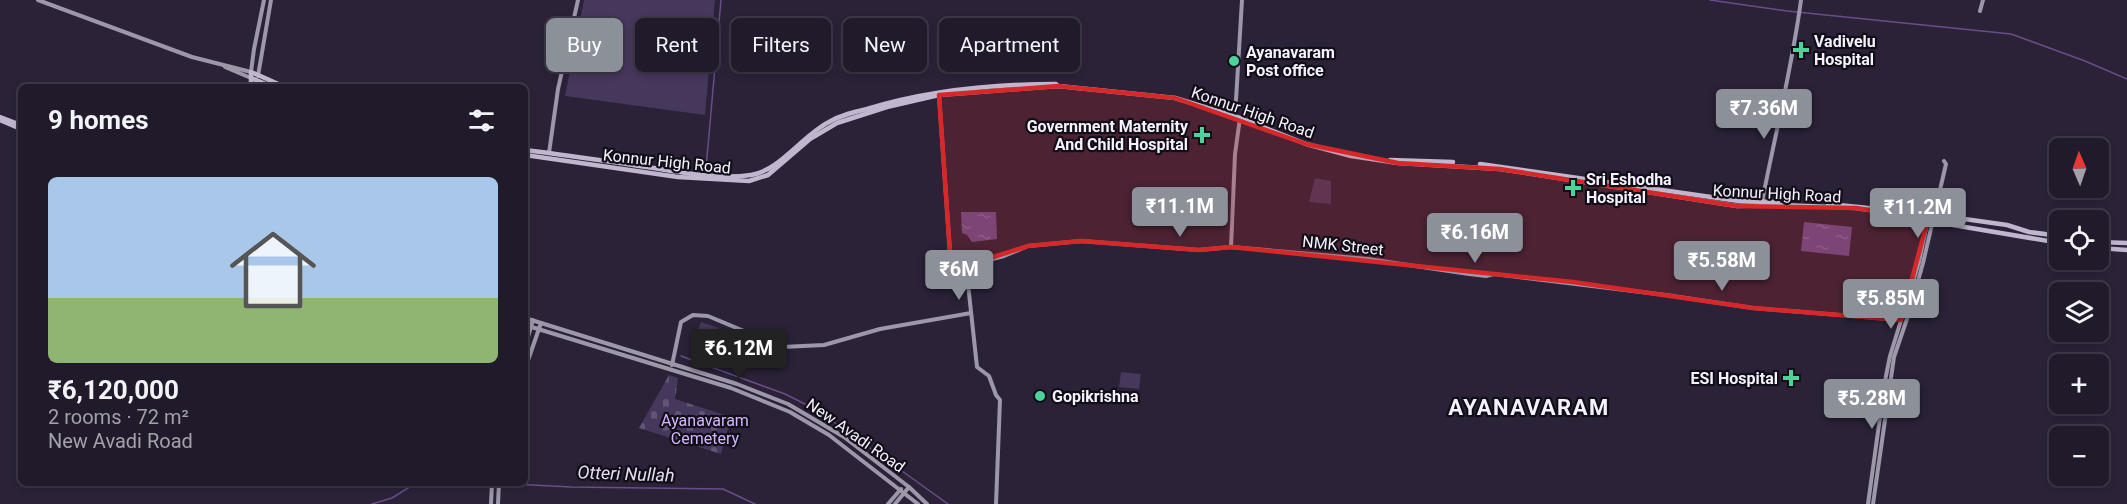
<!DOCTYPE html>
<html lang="en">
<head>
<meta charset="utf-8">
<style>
	body { margin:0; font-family:Roboto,sans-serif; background:#282332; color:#f1f3f6; height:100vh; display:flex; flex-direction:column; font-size:22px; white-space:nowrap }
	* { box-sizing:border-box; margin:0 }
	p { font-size:20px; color:#a2a1a8 }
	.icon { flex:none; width:33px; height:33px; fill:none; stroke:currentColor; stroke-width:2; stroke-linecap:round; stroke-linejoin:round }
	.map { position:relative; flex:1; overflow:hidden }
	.details { position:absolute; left:18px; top:84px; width:510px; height:402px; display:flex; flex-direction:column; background:#201a2a; border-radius:9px; box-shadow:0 3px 9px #0003,0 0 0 2px #3d3847 }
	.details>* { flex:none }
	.guide { position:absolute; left:546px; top:18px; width:570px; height:54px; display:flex; gap:12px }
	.needle { width:39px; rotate:358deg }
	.tools { position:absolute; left:2049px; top:138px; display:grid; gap:12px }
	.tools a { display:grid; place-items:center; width:60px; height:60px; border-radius:9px; background:#201a2a; box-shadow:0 3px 9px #0003,0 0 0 2px #3d3847; font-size:30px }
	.price { position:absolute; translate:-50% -51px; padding:0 14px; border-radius:6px; background:#8c9099; color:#fff; font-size:20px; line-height:39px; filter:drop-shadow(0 2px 3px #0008) }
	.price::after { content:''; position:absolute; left:50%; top:36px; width:18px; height:14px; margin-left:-9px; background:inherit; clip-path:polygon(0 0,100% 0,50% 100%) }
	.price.current { background:#222; color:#fff }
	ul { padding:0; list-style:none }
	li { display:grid; align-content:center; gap:12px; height:318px; padding:0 30px }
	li+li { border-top:2px solid #3d3847 }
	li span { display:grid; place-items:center; height:186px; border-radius:9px; color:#555 }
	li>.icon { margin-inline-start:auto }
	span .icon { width:108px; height:108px; fill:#fffc; stroke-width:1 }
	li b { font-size:26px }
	h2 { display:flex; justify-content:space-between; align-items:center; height:72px; padding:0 30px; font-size:26px }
	.pill { padding:0 21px; border-radius:9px; background:#201a2a; box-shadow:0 3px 9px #0003,0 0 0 2px #3d3847; font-size:21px; line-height:54px }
	.pill.current { background:#8c9099; color:#fff }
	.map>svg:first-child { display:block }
	.cemetery { fill:url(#cemetery-stones) }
	.park { fill:#46375c }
	.water { fill:url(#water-ripples) }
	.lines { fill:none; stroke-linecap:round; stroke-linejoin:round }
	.stream { stroke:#674d8a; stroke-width:1.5 }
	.secondary { stroke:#9e97aa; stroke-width:4 }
	.primary { stroke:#c0b7cf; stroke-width:4.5 }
	.marked { fill:#d62828; fill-opacity:0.2; stroke:#d62828; stroke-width:4.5; stroke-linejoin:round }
	.poi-dot { fill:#4ad49c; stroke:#110e18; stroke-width:2 }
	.labels { text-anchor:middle; stroke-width:4.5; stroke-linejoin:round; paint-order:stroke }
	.poi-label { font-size:16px; font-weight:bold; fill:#f5f1fd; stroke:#110e18; text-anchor:start }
	.street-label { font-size:16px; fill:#f5f1fd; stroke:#110e18 }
	.park-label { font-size:16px; fill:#d3b6fe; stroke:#110e18 }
	.water-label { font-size:18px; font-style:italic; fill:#e5dff1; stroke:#110e18 }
	.district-label { font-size:22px; font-weight:bold; letter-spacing:1.5px; fill:#f5f1fd; stroke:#110e18 }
</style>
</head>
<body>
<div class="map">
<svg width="2127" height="504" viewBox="0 0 2127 504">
	<defs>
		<pattern id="cemetery-stones" width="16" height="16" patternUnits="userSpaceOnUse" patternTransform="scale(1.5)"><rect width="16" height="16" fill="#46375c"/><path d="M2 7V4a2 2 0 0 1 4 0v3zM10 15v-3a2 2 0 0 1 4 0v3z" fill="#615474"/></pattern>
		<pattern id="water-ripples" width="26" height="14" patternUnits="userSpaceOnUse" patternTransform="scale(1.5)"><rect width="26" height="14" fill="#674d8a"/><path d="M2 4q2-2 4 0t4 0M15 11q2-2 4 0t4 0" fill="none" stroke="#7d679b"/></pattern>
	</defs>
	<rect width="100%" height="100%" fill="#2b2238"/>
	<!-- cemetery -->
	<path class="cemetery" d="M 669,375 L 678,378 L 675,399 L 731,417 L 721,454 L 639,428 Z"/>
	<!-- park -->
	<g class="park">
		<path d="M 584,0 L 715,0 L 705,115 L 565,96 Z"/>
		<path d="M 1315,178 L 1331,181 L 1331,204 L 1309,202 Z"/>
		<path d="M 701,322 L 719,328 L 712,348 L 694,340 Z"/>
		<path d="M 1121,372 L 1141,374 L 1139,389 L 1119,387 Z"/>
	</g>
	<!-- water -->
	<g class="water">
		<path d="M 961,212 L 996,212 L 997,239 L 972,242 L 967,235 L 962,233 Z"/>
		<path d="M 1804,222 L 1852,227 L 1849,256 L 1801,251 Z"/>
	</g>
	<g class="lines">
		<!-- stream -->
		<g class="stream">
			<path d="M 1710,0 L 1787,11 L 2011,34 L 2085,61 L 2127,79"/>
			<path d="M 706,168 L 721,0"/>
			<path d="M 681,356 L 785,394 L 817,410 L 948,504"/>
			<path d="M 494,483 L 571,487 L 723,489 L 755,504"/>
			<path d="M 372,504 L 392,498 L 416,483"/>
		</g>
		<!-- secondary -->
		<g class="secondary">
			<path d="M 38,0 L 192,57 L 251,72 L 254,49 L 264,0"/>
			<path d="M 1980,11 L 1983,0"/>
			<path d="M 225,67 L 251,78"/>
			<path d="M 258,76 L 271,0"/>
			<path d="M 939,95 L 950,253 L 962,267 L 968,284 L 977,367 L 989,376 L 996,395 L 1000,400 L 996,504"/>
			<path d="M 1233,115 L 1236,100 L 1242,0"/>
			<path d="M 549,153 L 558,89 L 578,0"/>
			<path d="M 1762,202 C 1775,135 1792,68 1801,0"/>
			<path d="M 1231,247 L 1235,154 L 1240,118"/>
			<path d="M 962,267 L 1004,256 L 1028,246 L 1081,241 L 1199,250 L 1231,247 L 1368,259 L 1469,274 L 1486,276 L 1494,274 L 1666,295 L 1753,308 L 1901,320"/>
			<path d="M 525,318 L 737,384 L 788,404 L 844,437 L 909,487 L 927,504"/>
			<path d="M 525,325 L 731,388 L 790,412 L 829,435 L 918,504"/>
			<path d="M 525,347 L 533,320"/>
			<path d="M 672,365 L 681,322 L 693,315 L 708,316 L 782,347 L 824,345 L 880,329 L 971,313"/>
			<path d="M 525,369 L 541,323"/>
			<path d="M 491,504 L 492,483"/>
			<path d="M 498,504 L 499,483"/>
			<path d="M 888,504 L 901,489"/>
			<path d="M 895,504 L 909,487"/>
			<path d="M 1868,504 L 1885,381 L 1890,356 L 1919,262 L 1928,218"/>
			<path d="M 1873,504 L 1894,357 L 1910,310 L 1923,263 L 1946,164 L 1944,161"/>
		</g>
		<!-- primary -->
		<g class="primary">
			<path d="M 251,78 L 273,87"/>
			<path d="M 251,87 L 251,72 L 285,87"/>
			<path d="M 0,117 L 21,125"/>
			<path d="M 0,120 L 21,129"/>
			<path d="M 525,150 C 566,155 606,161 647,167 C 680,172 717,180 751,175 C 779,171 803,135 829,122 C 841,115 854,112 867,109 C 929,90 992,84 1056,84 L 1058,86"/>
			<path d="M 525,155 L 678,177 L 749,181 L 768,175 L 810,139 L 837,123 L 887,107 L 939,95 L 1058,86 L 1175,98 L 1240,118 L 1306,144 L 1351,156 L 1398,163 L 1500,169 L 1737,206 L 1780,205 L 1856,208 L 1934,220 L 1941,223 L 2060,243"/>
			<path d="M 1390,160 L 1453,162"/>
			<path d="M 1480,164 L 1739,201 L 1778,202"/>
			<path d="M 1828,204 L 1929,214 L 2007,225 L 2029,232 L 2060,236"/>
			<path d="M 2098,242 L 2127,243"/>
			<path d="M 2098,248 L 2127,250"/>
		</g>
	</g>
	<!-- marked area -->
	<path class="marked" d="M 1058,86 L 1175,98 L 1306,144 L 1398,163 L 1500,169 L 1737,206 L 1856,208 L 1928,219 L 1901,320 L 1753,308 L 1573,282 L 1231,247 L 1199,250 L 1081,241 L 1028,246 L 962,267 L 950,253 L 939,95 Z"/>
	<!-- markers -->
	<g class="poi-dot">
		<path d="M1798 41h6v6h6v6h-6v6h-6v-6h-6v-6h6z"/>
		<circle cx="1234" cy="61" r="6"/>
		<path d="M1199 126h6v6h6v6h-6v6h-6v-6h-6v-6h6z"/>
		<path d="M1570 179h6v6h6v6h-6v6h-6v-6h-6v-6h6z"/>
		<path d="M1788 369h6v6h6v6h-6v6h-6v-6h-6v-6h6z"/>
		<circle cx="1040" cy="396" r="6"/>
	</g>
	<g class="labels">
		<!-- poi labels -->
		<g class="poi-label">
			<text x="1814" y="47">Vadivelu<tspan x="1814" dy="18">Hospital</tspan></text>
			<text x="1246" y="58">Ayanavaram<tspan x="1246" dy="18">Post office</tspan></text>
			<text x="1188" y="132" text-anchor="end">Government Maternity<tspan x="1188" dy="18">And Child Hospital</tspan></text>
			<text x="1586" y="185">Sri Eshodha<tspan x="1586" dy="18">Hospital</tspan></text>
			<text x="1778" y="384" text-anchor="end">ESI Hospital</text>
			<text x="1052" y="402">Gopikrishna</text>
		</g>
		<!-- street labels -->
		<g class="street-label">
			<text transform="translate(1253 112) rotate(19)" y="6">Konnur High Road</text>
			<text transform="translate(667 161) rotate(6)" y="6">Konnur High Road</text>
			<text transform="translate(1777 193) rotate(3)" y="6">Konnur High Road</text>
			<text transform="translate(1343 245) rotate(6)" y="6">NMK Street</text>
			<text transform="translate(856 435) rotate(35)" y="6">New Avadi Road</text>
		</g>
		<!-- park labels -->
		<g class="park-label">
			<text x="705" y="426">Ayanavaram<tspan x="705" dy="18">Cemetery</tspan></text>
		</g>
		<!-- water labels -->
		<g class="water-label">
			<text transform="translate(626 474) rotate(2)" y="6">Otteri Nullah</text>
		</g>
		<!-- district labels -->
		<g class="district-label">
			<text x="1529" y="415">AYANAVARAM</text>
		</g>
	</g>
</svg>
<div class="tools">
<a><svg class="needle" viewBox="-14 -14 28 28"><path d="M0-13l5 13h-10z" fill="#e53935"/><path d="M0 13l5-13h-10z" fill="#a2a1a8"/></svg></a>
<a><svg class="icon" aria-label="locate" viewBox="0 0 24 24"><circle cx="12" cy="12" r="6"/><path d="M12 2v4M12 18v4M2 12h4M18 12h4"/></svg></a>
<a><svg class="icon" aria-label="layers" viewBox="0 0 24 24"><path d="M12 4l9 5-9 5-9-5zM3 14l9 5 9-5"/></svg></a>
<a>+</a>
<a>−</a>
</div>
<b class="price" style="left:1764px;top:140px">₹7.36M</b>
<b class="price" style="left:1180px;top:238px">₹11.1M</b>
<b class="price" style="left:1918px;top:239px">₹11.2M</b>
<b class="price" style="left:1475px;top:264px">₹6.16M</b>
<b class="price" style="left:1722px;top:292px">₹5.58M</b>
<b class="price" style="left:959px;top:301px">₹6M</b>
<b class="price" style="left:1891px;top:330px">₹5.85M</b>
<b class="price current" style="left:739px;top:380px">₹6.12M</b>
<b class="price" style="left:1872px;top:430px">₹5.28M</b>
<div class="guide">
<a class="pill current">Buy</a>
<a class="pill">Rent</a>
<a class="pill">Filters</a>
<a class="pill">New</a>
<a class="pill">Apartment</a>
</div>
<section class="details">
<h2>9 homes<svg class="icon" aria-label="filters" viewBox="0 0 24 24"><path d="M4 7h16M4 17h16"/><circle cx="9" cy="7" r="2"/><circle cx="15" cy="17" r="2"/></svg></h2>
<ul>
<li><span style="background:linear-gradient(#a9c7e8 65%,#8fb573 0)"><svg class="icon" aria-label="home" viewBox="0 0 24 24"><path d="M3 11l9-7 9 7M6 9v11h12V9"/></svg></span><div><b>₹6,120,000</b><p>2 rooms · 72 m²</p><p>New Avadi Road</p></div></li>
</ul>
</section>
</div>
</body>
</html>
